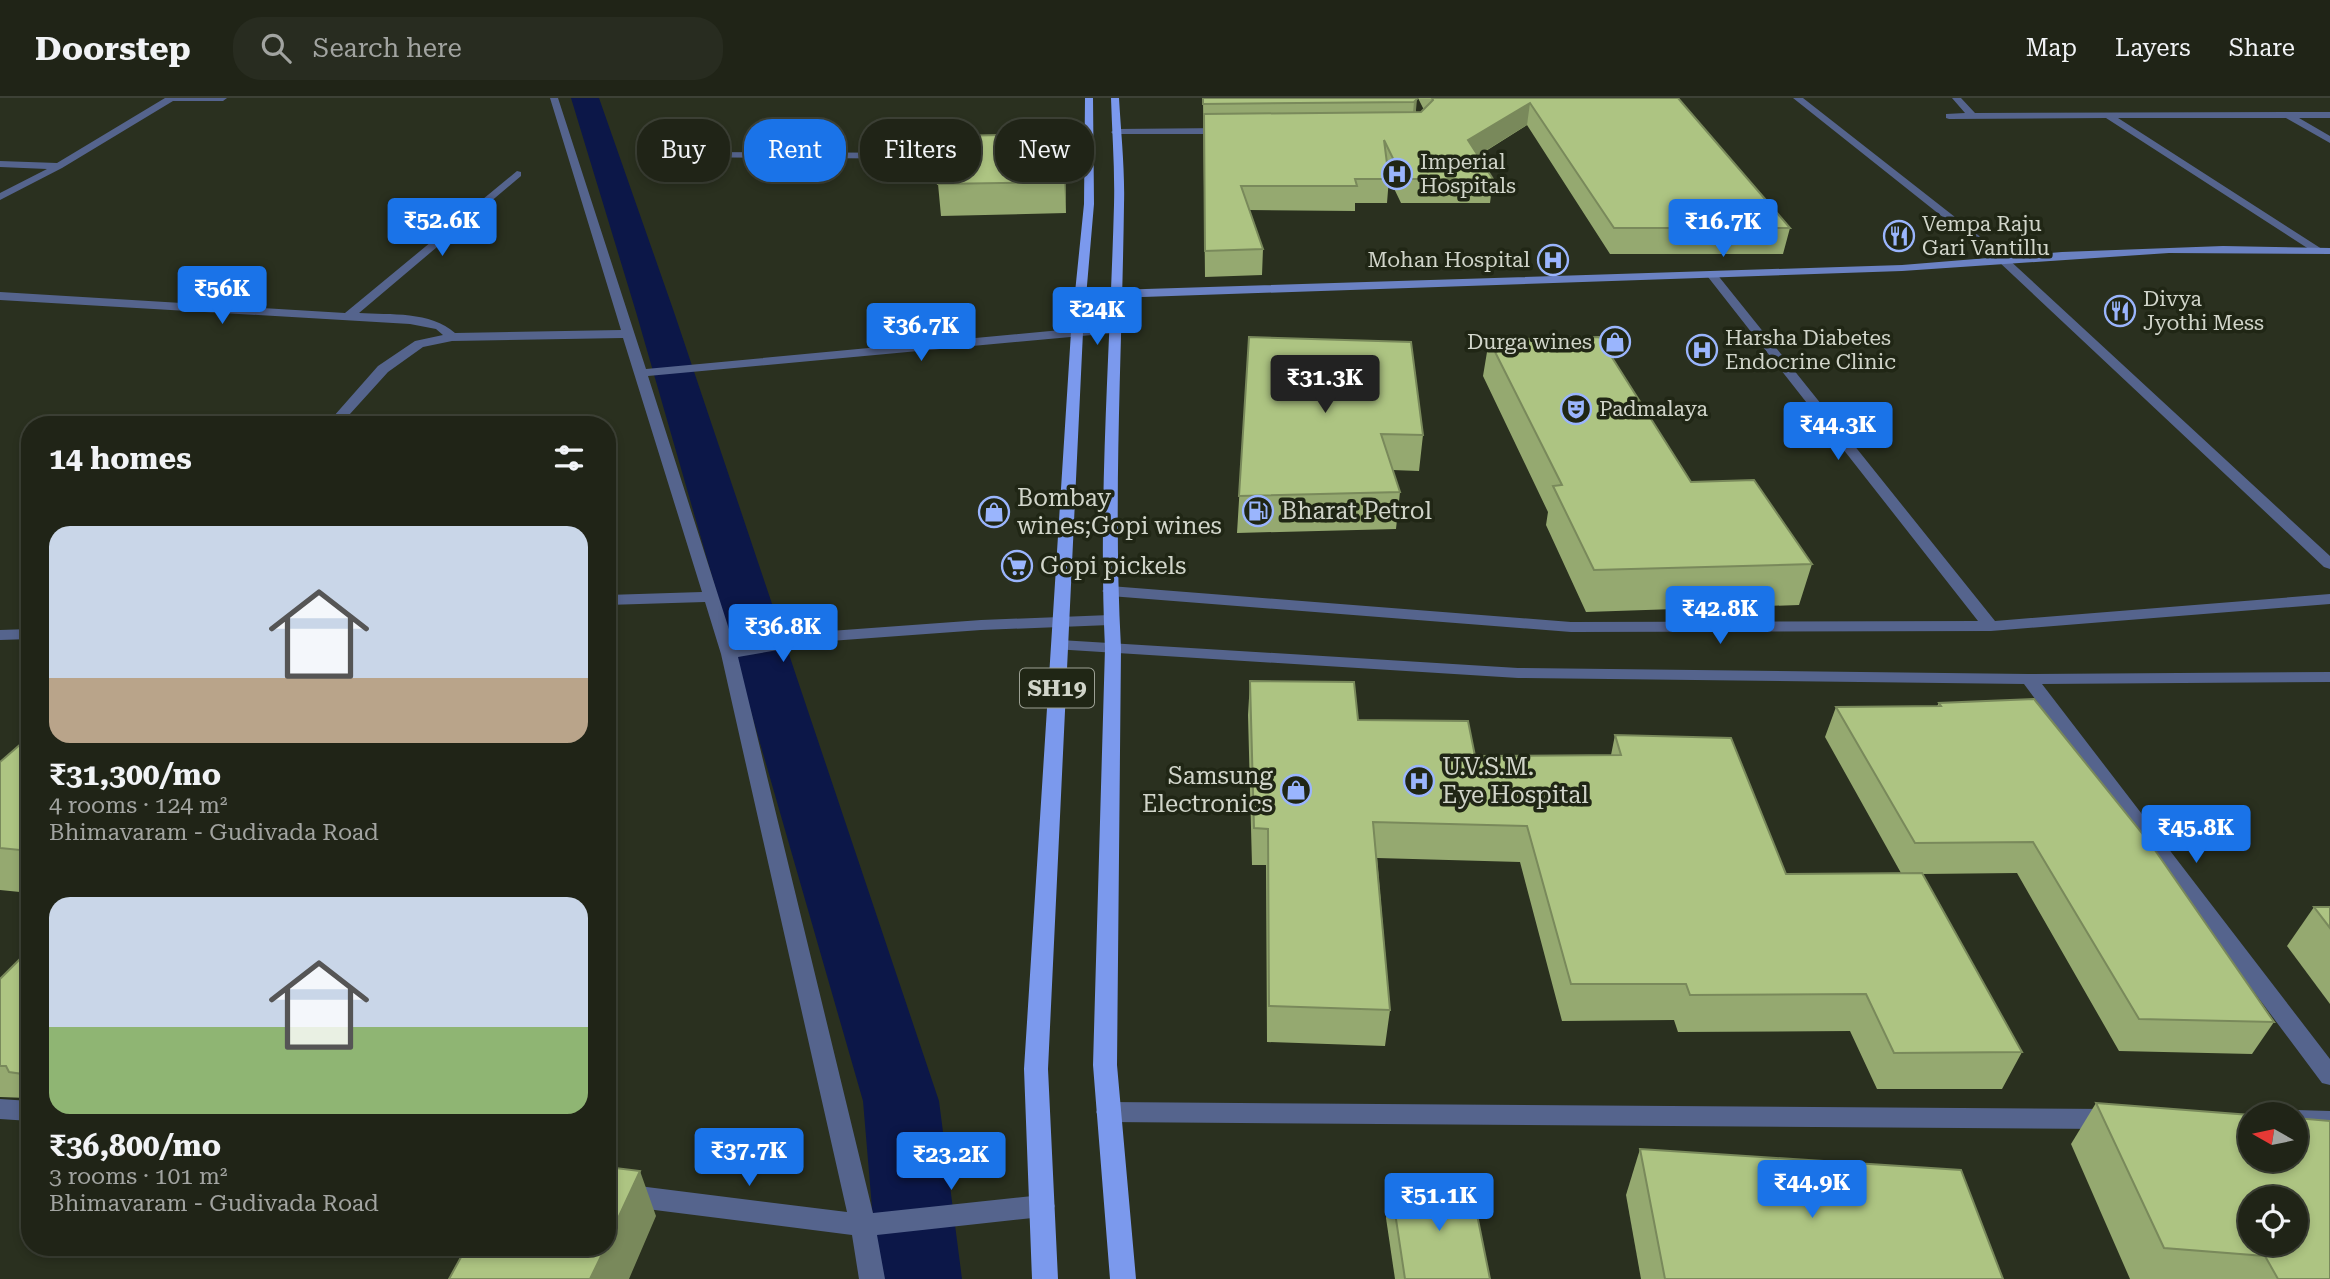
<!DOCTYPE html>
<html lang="en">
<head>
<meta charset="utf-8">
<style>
	body { margin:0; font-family:"Roboto Serif",serif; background:#282c20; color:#f1f3f6; height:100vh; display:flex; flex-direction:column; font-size:26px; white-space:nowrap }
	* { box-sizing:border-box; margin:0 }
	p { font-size:23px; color:#a2a4a1 }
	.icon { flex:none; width:38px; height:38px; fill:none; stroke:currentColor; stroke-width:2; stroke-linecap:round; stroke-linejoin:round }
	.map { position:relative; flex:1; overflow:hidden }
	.side { position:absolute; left:21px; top:318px; width:595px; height:840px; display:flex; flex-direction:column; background:#202417; border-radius:28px; box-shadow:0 4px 10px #0003,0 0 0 2px #3d4136 }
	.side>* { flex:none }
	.hud { position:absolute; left:637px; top:21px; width:665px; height:63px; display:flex; gap:14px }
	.needle { width:46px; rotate:279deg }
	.controls { position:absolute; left:2238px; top:1004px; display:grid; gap:14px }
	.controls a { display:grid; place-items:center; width:70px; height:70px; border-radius:50%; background:#202417; box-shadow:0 4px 10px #0003,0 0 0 2px #3d4136; font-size:35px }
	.price { position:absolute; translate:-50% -60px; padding:0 16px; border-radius:7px; background:#1a73e8; color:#fff; font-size:23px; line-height:46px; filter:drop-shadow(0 2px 4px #0008) }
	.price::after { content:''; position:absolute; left:50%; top:42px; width:21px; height:16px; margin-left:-10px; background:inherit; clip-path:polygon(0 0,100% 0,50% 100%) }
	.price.active { background:#222; color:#fff }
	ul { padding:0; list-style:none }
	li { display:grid; align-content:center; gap:14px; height:371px; padding:0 28px }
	li span { display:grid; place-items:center; height:217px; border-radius:21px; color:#555 }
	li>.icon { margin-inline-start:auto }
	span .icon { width:126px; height:126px; fill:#fffc; stroke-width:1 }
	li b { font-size:30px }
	h2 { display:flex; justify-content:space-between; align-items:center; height:84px; padding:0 28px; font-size:30px }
	.pill { padding:0 24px; border-radius:28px; background:#202417; box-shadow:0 4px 10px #0003,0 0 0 2px #3d4136; font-size:24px; line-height:63px }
	.pill.active { background:#1a73e8; color:#fff }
	header { display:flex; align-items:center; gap:42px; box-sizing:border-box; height:98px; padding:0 35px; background:#202417; border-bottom:2px solid #3d4136 }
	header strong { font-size:33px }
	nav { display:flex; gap:38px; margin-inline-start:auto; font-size:24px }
	.search { width:490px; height:63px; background:#282c20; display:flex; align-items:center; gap:18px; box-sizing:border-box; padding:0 24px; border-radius:28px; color:#a2a4a1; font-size:26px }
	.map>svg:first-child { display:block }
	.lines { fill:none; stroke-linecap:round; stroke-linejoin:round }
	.canal { fill:#0c1748; fill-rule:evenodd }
	.minor { fill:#55648d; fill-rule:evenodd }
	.tertiary { fill:#55648d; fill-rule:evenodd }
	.secondary { fill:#6b82c3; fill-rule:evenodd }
	.primary { fill:#7b99ed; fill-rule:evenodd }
	.wall { fill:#95a970 }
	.shaded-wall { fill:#79895b }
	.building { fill:#adc482; stroke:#79895b; stroke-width:2; fill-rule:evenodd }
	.labels { text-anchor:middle; stroke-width:7; stroke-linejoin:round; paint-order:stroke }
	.far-poi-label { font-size:21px; fill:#d1d5ca; stroke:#202615; text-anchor:start }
	.shield { fill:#202615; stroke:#9ca094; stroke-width:2 }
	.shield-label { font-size:23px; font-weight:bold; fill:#d1d5ca }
	.poi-label { font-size:24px; fill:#d1d5ca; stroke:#202615; text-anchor:start }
</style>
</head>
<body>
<header>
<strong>Doorstep</strong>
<div class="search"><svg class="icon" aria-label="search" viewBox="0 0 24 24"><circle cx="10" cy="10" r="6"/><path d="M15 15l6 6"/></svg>Search here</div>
<nav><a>Map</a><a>Layers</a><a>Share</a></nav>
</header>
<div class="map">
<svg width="2330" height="1181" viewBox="0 0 2330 1181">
	<rect width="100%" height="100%" fill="#2a301f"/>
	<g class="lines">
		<!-- canal -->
		<path class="canal" d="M 571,0 L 599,0 L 674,214 L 939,1003 L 962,1181 L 878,1181 L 863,1003 L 636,214 Z"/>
		<!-- minor -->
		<g class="minor">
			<path d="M 165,0 L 227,0 L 223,3 L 173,3 L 62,70 L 0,102 L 0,95 L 47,71 L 0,69 L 0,63 L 57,65 Z"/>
			<path d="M 550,0 L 558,0 L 646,271 L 1114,227 L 1120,231 L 1114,235 L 648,278 L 735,550 L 830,533 L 981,522 L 1110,517 L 1118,522 L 1110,527 L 981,532 L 830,543 L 738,559 L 873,1115 L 1042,1097 L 1051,1100 L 1055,1108 L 1051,1116 L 1042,1119 L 877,1137 L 885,1181 L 859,1181 L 852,1137 L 607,1106 L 607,1084 L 847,1114 L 721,556 L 705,504 L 607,507 L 607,497 L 702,494 L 623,240 L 452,243 L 423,249 L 388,274 L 340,327 L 326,327 L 378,268 L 415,243 L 443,237 L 436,231 L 410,226 L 0,202 L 0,194 L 345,215 L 517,73 L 521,74 L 521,78 L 359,215 C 390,217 431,213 455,235 L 621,232 Z"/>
			<path d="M 1793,0 L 1803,0 L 2006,159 L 2330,458 L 2330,471 L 2324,469 L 1998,163 Z"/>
			<path d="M 1952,0 L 1961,0 L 1975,15 L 2330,14 L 2330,20 L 2299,20 L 2330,38 L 2330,45 L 2286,20 L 2118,20 L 2325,153 L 2315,155 L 2106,20 L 1949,21 L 1946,20 L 1946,16 L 1965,15 Z"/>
			<path d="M 1116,31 L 1224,30 L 1229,33 L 1224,36 L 1113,36 L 1111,34 Z"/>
			<path d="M 661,54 L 965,55 L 970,58 L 965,61 L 658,59 L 656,57 Z"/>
			<path d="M 1042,55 L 1088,55 L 1093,58 L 1088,61 L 1039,60 L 1039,56 Z"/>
			<path d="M 1712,174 L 1716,175 L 1995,523 L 2330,496 L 2330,506 L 1991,533 L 1571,534 L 1110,498 L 1102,493 L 1110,488 L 1571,524 L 1978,523 L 1708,179 L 1708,175 Z"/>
			<path d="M 30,531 L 30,541 L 0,542 L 0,532 Z"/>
			<path d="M 1060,542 L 1518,570 L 2029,576 L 2330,574 L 2330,584 L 2042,586 L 2330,961 L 2330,987 L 2322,985 L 2024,586 L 1518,580 L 1054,551 L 1052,547 Z"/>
			<path d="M 0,1001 L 30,1003 L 30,1023 L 0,1021 Z"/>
			<path d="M 1108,1004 L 2109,1011 L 2117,1014 L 2121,1021 L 2117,1028 L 2109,1031 L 1108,1024 L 1100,1021 L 1096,1014 L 1100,1007 Z"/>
			<path d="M 2296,1012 L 2330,1013 L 2330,1033 L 2296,1032 L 2296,1017 L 2287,1017 Z"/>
		</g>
		<!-- tertiary -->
		<path class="tertiary" d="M 1114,192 L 1118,194 L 1118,198 L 1080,200 L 1074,196 L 1080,192 Z"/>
		<!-- secondary -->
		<path class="secondary" d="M 2223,148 L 2330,150 L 2330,156 L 2169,155 L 1902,173 L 1114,200 L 1108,196 L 1114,192 L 1902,167 L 2062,154 Z"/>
		<!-- primary -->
		<g class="primary">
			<path d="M 1085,0 L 1093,0 L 1094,106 L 1083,234 L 1048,971 L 1058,1181 L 1032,1181 L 1024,971 L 1071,234 L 1084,106 Z"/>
			<path d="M 1111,0 L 1119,0 C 1121,35 1125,71 1124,107 C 1122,254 1113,403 1121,550 L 1117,967 L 1136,1181 L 1110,1181 L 1093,967 L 1105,550 C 1098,402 1110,254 1114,107 C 1115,71 1112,35 1111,0 Z"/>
		</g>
	</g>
	<!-- wall -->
	<g class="wall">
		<path d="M 1203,0 L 1416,0 L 1416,14 L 1421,14 L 1424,12 L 1418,0 L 1678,0 L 1790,130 L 1783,156 L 1610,156 L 1527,27 L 1478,58 L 1493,81 L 1490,105 L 1401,105 L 1389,80 L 1387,105 L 1355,105 L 1355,113 L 1249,112 L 1263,151 L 1262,177 L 1205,179 Z"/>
		<path d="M 1065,66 L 1066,115 L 941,118 L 938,86 Z"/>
		<path d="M 1249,239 L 1423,337 L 1419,373 L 1392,372 L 1400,394 L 1396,431 L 1237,435 Z"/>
		<path d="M 1489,242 L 1691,384 L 1812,466 L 1799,507 L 1586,514 L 1546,427 L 1548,414 L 1483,278 Z"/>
		<path d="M 1250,583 L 1358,622 L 1475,658 L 1611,657 L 1615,637 L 1786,776 L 1901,775 L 1825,639 L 1836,609 L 1937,608 L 1939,605 L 2274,924 L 2252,956 L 2119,953 L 2017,775 L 1922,776 L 2022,954 L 2002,991 L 1877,991 L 1850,933 L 1678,934 L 1674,922 L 1562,923 L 1520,764 L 1377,760 L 1390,912 L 1385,948 L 1267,944 L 1266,767 L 1252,767 L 1248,617 Z"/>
		<path d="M 30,638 L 30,795 L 0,792 L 0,664 Z"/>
		<path d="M 2314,809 L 2330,809 L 2330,906 L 2287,848 Z"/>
		<path d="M 30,851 L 30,1002 L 28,1000 L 0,999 L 0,881 Z"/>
		<path d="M 2096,1005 L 2330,1181 L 2130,1181 L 2071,1046 Z"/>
		<path d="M 1640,1051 L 2003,1181 L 1641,1181 L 1626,1097 Z"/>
		<path d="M 1391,1088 L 1490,1181 L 1395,1181 L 1386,1120 Z"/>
	</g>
	<!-- shaded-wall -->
	<g class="shaded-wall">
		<path d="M 1417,1 L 1415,23 L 1412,26 L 1414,4 Z"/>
		<path d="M 1530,5 L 1527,27 L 1466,65 L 1468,42 Z"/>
		<path d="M 1064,36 L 1065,66 L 1066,115 L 1064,84 Z"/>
		<path d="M 640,1073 L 656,1118 L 629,1181 L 590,1181 L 605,1150 L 607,1150 L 607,1144 Z"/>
	</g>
	<!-- building -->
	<g class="building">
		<path d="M 1203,0 L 1416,0 L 1417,1 L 1414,4 L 1203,6 Z"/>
		<path d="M 1432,0 L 1678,0 L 1790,130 L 1614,130 L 1530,5 L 1468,42 L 1493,81 L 1403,81 L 1384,42 L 1389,81 L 1355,81 L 1357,88 L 1241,88 L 1263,151 L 1205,153 L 1204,16 L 1421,14 L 1433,2 Z"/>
		<path d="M 1064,36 L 1064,84 L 938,86 L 947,38 Z"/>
		<path d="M 1249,239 L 1411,244 L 1423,337 L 1381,336 L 1400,394 L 1239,398 Z"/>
		<path d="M 1599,239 L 1691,384 L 1754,382 L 1812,466 L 1594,472 L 1553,388 L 1562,387 L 1489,242 Z"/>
		<path d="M 1250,583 L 1354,584 L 1358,622 L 1468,623 L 1475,658 L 1621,657 L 1615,637 L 1731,640 L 1786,776 L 1922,775 L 2022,954 L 1894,955 L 1866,896 L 1690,897 L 1686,886 L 1571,886 L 1527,728 L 1373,724 L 1390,912 L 1269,908 L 1268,731 L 1254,730 Z"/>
		<path d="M 2034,601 L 2150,745 L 2274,924 L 2139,921 L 2033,744 L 1915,745 L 1836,609 L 1941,608 L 1939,605 Z"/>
		<path d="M 30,638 L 30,753 L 0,750 L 0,664 Z"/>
		<path d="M 2314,809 L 2330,809 L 2330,830 Z"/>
		<path d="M 30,851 L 30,977 L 9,974 L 6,968 L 0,968 L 0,881 Z"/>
		<path d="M 2096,1005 L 2250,1017 L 2250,1062 L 2296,1062 L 2296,1020 L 2330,1023 L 2330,1181 L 2278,1181 L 2265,1158 L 2164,1150 ZM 2250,1101 L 2296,1101 L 2296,1146 L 2250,1146 Z"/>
		<path d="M 1640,1051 L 1961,1072 L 2003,1181 L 1665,1181 Z"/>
		<path d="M 607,1069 L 640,1073 L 607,1144 Z"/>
		<path d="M 1471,1087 L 1490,1181 L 1405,1181 L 1391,1088 Z"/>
		<path d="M 466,1150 L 605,1150 L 590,1181 L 449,1181 Z"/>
	</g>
	<!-- icons -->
	<defs>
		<g id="hospital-ring" transform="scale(1.575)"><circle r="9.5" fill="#202615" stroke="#9ab5fd" stroke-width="1.5"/><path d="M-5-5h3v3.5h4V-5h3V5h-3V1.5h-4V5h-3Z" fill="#9ab5fd"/></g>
		<g id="restaurant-ring" transform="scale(1.575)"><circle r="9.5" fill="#202615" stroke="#9ab5fd" stroke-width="1.5"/><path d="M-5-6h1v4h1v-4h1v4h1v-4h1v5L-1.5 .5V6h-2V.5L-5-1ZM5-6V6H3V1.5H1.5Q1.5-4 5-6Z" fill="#9ab5fd"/></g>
		<g id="shop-ring" transform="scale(1.575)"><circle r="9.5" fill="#202615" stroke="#9ab5fd" stroke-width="1.5"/><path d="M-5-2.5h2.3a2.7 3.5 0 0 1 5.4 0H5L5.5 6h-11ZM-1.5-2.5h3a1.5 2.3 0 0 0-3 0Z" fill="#9ab5fd"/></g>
		<g id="theatre-ring" transform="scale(1.575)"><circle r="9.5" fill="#202615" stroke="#9ab5fd" stroke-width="1.5"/><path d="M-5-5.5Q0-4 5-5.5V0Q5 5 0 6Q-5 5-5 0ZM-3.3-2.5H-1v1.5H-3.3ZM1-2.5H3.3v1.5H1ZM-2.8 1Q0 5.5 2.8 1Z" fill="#9ab5fd"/></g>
		<g id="fuel-ring" transform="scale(1.575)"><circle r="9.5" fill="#202615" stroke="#9ab5fd" stroke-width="1.5"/><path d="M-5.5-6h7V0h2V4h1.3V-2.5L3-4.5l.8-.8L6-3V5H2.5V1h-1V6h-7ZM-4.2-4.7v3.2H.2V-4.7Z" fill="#9ab5fd"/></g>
		<g id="supermarket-ring" transform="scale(1.575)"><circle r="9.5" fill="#202615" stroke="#9ab5fd" stroke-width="1.5"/><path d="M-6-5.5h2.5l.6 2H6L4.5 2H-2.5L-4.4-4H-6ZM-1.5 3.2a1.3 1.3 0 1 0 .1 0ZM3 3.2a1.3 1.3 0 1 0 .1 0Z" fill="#9ab5fd"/></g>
	</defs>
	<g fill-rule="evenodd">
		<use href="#hospital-ring" x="1397" y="76"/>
		<use href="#restaurant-ring" x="1899" y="138"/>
		<use href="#hospital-ring" x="1553" y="162"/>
		<use href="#restaurant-ring" x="2120" y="213"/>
		<use href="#shop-ring" x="1615" y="244"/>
		<use href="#hospital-ring" x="1702" y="252"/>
		<use href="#theatre-ring" x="1576" y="311"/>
		<use href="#fuel-ring" x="1258" y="413"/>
		<use href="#shop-ring" x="994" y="414"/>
		<use href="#supermarket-ring" x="1017" y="468"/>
		<use href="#hospital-ring" x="1419" y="683"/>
		<use href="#shop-ring" x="1296" y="692"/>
	</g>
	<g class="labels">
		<!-- far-poi labels -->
		<g class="far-poi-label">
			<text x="1420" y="71">Imperial<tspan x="1420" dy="24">Hospitals</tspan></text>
			<text x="1922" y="133">Vempa Raju<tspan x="1922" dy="24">Gari Vantillu</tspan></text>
			<text x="1530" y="169" text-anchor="end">Mohan Hospital</text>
			<text x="2143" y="208">Divya<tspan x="2143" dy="24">Jyothi Mess</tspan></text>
			<text x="1725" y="247">Harsha Diabetes<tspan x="1725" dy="24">Endocrine Clinic</tspan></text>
			<text x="1592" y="251" text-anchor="end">Durga wines</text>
			<text x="1599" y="318">Padmalaya</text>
		</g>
		<!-- shield labels -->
		<rect class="shield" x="1020" y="570.5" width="74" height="39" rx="5"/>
		<g class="shield-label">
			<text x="1057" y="598">SH19</text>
		</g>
		<!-- poi labels -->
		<g class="poi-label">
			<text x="1017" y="408">Bombay<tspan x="1017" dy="28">wines;Gopi wines</tspan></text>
			<text x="1281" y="421">Bharat Petrol</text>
			<text x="1040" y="476">Gopi pickels</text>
			<text x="1442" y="677">U.V.S.M.<tspan x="1442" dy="28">Eye Hospital</tspan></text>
			<text x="1273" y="686" text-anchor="end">Samsung<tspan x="1273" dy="28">Electronics</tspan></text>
		</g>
	</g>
</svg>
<div class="controls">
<a><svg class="needle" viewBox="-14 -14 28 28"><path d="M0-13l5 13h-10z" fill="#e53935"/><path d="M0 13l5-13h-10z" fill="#a2a4a1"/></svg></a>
<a><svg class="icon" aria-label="locate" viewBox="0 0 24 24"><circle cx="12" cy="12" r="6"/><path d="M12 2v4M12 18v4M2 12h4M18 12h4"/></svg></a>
</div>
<b class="price" style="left:442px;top:160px">₹52.6K</b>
<b class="price" style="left:1723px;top:161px">₹16.7K</b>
<b class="price" style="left:222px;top:228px">₹56K</b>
<b class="price" style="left:1097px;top:249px">₹24K</b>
<b class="price" style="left:921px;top:265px">₹36.7K</b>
<b class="price active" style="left:1325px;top:317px">₹31.3K</b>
<b class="price" style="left:1838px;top:364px">₹44.3K</b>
<b class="price" style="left:1720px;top:548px">₹42.8K</b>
<b class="price" style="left:783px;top:566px">₹36.8K</b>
<b class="price" style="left:2196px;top:767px">₹45.8K</b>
<b class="price" style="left:749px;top:1090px">₹37.7K</b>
<b class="price" style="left:951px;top:1094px">₹23.2K</b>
<b class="price" style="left:1812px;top:1122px">₹44.9K</b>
<b class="price" style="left:1439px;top:1135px">₹51.1K</b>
<div class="hud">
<a class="pill">Buy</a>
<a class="pill active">Rent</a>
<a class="pill">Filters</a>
<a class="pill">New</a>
</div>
<section class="side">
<h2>14 homes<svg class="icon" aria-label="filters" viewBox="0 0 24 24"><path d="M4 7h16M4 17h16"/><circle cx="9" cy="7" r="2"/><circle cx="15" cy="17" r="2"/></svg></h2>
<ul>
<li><span style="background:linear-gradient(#c9d6e8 70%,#b9a48a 0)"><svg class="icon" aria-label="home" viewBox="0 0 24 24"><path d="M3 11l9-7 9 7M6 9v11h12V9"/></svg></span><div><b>₹31,300/mo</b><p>4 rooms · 124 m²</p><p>Bhimavaram - Gudivada Road</p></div></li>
<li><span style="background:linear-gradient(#c9d6e8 60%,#8fb573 0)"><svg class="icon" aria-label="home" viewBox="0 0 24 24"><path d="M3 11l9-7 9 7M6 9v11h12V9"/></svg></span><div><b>₹36,800/mo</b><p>3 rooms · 101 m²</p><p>Bhimavaram - Gudivada Road</p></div></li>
</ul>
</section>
</div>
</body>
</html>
